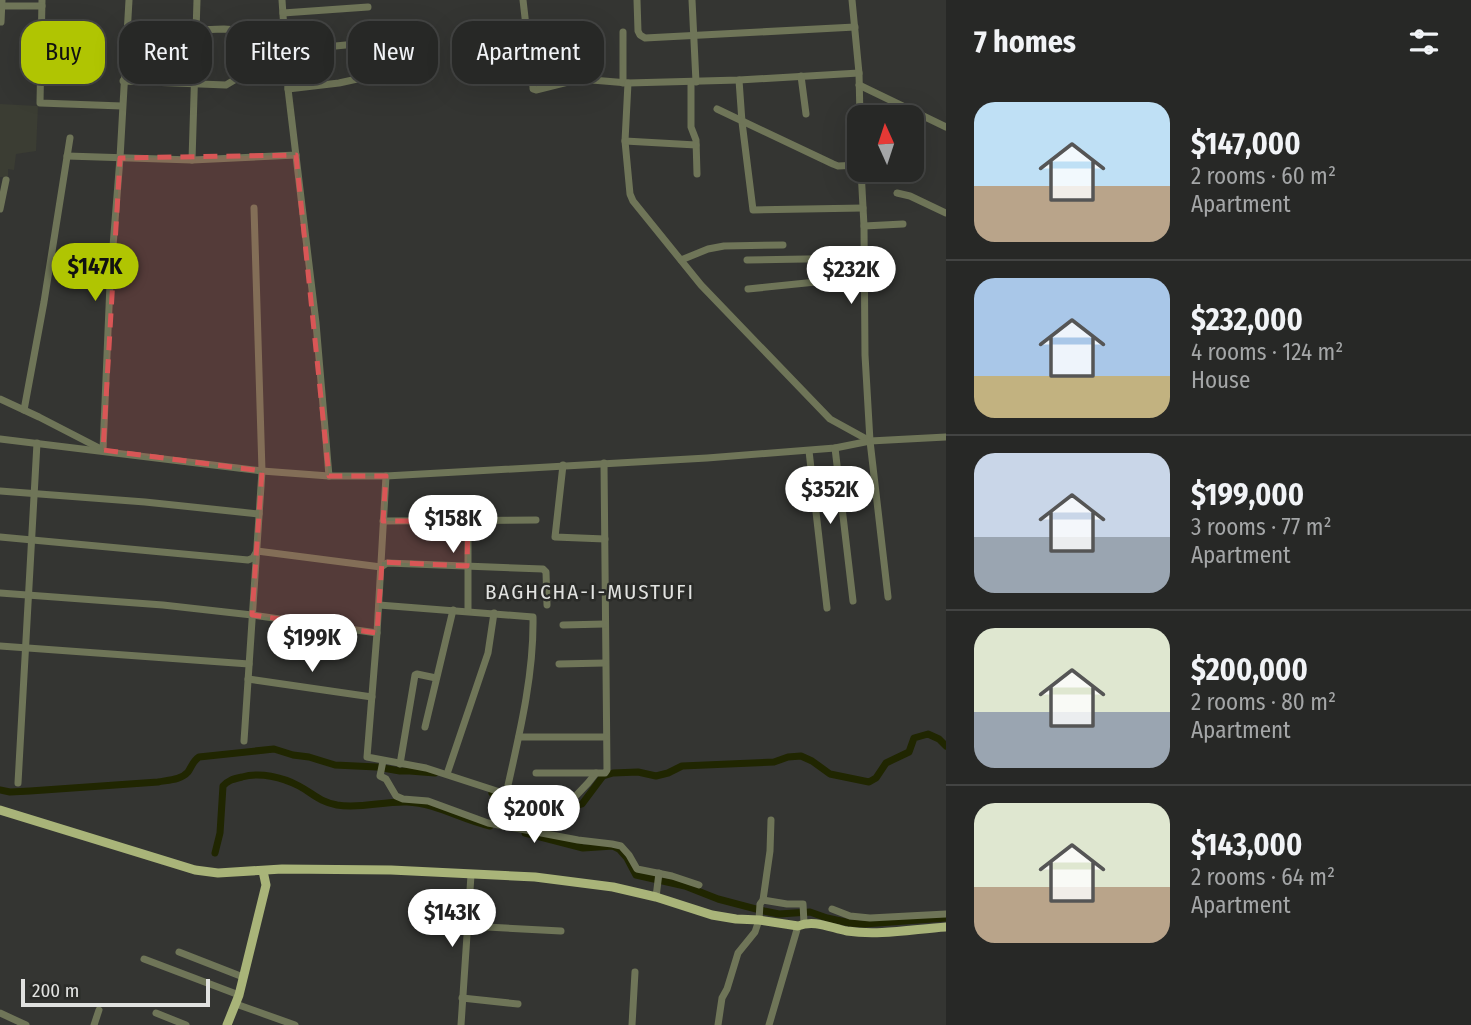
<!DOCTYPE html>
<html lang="en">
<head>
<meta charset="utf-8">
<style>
	body { margin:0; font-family:"Fira Sans Condensed",sans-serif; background:#333432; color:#f1f3f6; height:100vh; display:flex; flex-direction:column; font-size:26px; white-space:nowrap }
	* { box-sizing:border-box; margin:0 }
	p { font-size:23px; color:#a4a6a7 }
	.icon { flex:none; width:38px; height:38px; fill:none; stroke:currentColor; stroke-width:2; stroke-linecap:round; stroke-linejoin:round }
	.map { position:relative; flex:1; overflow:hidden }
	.side { display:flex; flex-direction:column; background:#272826; width:525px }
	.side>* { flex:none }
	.guide { position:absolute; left:21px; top:21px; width:665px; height:63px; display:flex; gap:14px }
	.needle { width:46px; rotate:357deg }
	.controls { position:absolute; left:847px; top:105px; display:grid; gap:14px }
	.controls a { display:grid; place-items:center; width:77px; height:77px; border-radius:14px; background:#272826; box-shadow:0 7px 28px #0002,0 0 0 2px #434443; font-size:35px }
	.scale { position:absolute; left:21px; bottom:18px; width:189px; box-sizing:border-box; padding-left:7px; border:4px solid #e1e2e0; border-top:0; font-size:19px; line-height:24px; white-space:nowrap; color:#e1e2e0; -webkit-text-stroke:5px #2a2b28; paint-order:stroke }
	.price { position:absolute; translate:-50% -60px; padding:0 16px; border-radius:24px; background:#fff; color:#222; font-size:23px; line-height:46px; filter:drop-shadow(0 2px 4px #0008) }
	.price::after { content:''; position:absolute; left:50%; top:42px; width:21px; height:16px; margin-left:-10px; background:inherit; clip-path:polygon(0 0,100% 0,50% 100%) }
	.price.current { background:#b0c502; color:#111 }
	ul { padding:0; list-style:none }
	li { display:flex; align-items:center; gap:21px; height:175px; padding:0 28px }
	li+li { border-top:2px solid #434443 }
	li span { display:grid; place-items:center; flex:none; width:196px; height:140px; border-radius:21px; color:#555 }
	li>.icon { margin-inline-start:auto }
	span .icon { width:84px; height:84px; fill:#fffc; stroke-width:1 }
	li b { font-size:30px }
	h2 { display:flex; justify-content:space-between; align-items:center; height:84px; padding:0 28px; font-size:30px }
	.chip { padding:0 24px; border-radius:21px; background:#272826; box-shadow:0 7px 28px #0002,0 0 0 2px #434443; font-size:24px; line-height:63px }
	.chip.current { background:#b0c502; color:#111 }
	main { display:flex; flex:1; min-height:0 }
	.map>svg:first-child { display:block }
	.built { fill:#3b3d33 }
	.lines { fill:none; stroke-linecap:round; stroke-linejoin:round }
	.canal { stroke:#202601; stroke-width:7 }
	.minor { stroke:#6f7558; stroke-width:7 }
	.major { stroke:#a9b479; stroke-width:9 }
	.marked { fill:#d95656; fill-opacity:0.2; stroke:#d95656; stroke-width:5; stroke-dasharray:14 9; stroke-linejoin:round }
	.labels { text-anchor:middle; stroke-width:5; stroke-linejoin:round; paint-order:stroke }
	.neighbourhood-label { font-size:21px; letter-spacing:2px; fill:#e1e2e0; stroke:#2a2b28 }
</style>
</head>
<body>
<main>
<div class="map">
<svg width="946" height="1025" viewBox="0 0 946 1025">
	<rect width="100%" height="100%" fill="#343532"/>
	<!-- built -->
	<path class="built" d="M 0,104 L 38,106 L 36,151 L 16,154 L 14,170 L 8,169 L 8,177 L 0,177 Z"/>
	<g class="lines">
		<!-- canal -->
		<g class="canal">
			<path d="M 0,790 L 10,792 L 30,791 L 158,782 C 168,780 181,780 188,772 C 192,766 193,761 199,757 L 274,749 L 293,755 L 309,757 L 335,765 L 377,767 L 400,771 L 410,771 L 435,773"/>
			<path d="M 492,793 L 504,798 L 529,798 L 531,800"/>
			<path d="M 541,806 L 554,812 L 582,804 L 603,776 L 613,773 L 638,772 L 656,776 L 668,773 L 682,766 L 774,762 L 788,757 L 801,756 L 812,761 L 830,774 L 869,782 L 876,778 L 886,763 L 909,752 L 914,738 L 928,734 L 939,739 L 946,746"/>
			<path d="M 525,833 L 583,848 L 613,846 L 619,849 L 627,858 L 636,875 L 685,886 L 718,899 L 764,911 L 779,914 L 810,912 L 827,918 L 850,923 L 864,924 L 946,918"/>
			<path d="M 215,853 L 220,833 L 223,786 C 228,780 234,779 242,777 C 260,772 282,777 299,786 C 314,794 318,801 337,805 C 361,809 383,801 407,802 C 436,803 462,820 490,826"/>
		</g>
		<!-- minor -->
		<g class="minor">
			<path d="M 42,0 L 40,103 L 122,106"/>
			<path d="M 282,0 L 288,89 L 316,323 L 329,476"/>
			<path d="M 523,0 L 533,87 L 533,89 L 536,90 L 580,79 L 628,83 L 739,80 L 859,73"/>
			<path d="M 637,0 L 638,31 L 640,35 L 645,38 L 855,27"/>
			<path d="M 692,0 L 696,82"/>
			<path d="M 852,0 L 859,73 L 860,117"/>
			<path d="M 2,6 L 42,6"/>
			<path d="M 283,13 L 368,7"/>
			<path d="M 1,22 L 2,0"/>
			<path d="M 196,30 L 224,29 L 284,33"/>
			<path d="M 285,51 L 376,42"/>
			<path d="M 801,76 L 806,114"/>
			<path d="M 739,80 L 742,122 L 753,210 L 863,208"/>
			<path d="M 123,81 L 226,85 L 236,79 L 287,75"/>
			<path d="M 691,82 L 691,127 L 696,140 L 697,174"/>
			<path d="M 623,83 L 623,32"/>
			<path d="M 628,83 L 625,141 L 630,194 L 633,201 L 701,285 L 830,419 L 870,441"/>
			<path d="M 859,85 L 946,127"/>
			<path d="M 288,89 L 339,83 L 389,72"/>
			<path d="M 717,109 L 833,164 L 838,166 L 859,165"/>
			<path d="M 625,141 L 696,145"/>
			<path d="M 67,156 L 192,160 L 296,155"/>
			<path d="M 192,160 L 197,0"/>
			<path d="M 861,170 L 864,226 L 865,355 L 870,441 L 888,597"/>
			<path d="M 897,193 L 910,196 L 946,213"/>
			<path d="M 0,209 L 6,180"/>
			<path d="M 864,226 L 903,224"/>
			<path d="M 681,260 L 708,249 L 724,246 L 783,245"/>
			<path d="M 747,260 L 865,258"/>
			<path d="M 748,289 L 865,277"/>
			<path d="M 0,399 L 39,417 L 103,450 L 110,284 L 120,158 L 129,0"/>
			<path d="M 24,410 L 44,302 L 70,138"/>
			<path d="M 0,439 L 262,471 L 329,476 L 386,476 L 707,458 L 835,448 L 870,441 L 946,437"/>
			<path d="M 835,448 L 853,601"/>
			<path d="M 809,451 L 827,608"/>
			<path d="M 563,465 L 555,537 L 605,539"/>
			<path d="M 386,476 L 377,633 L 367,757 L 426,768 L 506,794 L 521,794 L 530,796 L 541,804 L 552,807 L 563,806 L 569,803 L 588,783 L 596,773 L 605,773 L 607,770 L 604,463"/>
			<path d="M 0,491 L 145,502 L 259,514"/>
			<path d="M 383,521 L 536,520"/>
			<path d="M 0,537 L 248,560 L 253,558 L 257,551 L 381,567 L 387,563 L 543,569 L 546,572 L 547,605"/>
			<path d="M 0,593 L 163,605 L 252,615 L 377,633"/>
			<path d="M 379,605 L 533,617 C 534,676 519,736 506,794"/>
			<path d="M 468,611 L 468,500"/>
			<path d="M 563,625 L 605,624"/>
			<path d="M 0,646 L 249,664"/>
			<path d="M 559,664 L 605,663"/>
			<path d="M 248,679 L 372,697"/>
			<path d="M 425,727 L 453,610"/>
			<path d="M 519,737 L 606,737"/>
			<path d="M 244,741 L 262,471 L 254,208"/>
			<path d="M 383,761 L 380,776 L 386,779 L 396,796 L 403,799 L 428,801 L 488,823 L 578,840 L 612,844 L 621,846 L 629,855 L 637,869 L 672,876 L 699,885"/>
			<path d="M 400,764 L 415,675 L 417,674 L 436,678"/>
			<path d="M 536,773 L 596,773"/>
			<path d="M 447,774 L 488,653 L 494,613"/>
			<path d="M 18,783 L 37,443"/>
			<path d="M 656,897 L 659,873"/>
			<path d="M 763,900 L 787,904 L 803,904 L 804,923"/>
			<path d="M 832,909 L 850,916 L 870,918 L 946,914"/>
			<path d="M 468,926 L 561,931"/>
			<path d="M 179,952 L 243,977"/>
			<path d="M 144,959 L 239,995"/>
			<path d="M 462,998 L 518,1004"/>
			<path d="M 236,1004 L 295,1025"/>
			<path d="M 0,1013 L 26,1025"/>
			<path d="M 156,1013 L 186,1025"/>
			<path d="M 94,1025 L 99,1010"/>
			<path d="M 461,1025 L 471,875"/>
			<path d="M 632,1025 L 635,972"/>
			<path d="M 718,1025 L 722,998 L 727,989 L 738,953 L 755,932 L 759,920 L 760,904 L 763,900 L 770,851 L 771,820"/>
			<path d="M 769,1025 L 798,926"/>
		</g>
		<!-- major -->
		<g class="major">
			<path d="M 0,810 L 195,870 L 218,873 L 282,869 L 391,870 L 535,877 L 613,887 L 656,897 L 712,915 L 736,919 L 759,920 L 798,926 C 814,919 831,928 847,931 C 879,936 914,929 946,927"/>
			<path d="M 227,1025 L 239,995 L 266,885 L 263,871"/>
		</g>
	</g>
	<!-- marked area -->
	<path class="marked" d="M 296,155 L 329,476 L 386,476 L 383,521 L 468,521 L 467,566 L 382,562 L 377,633 L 252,615 L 262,471 L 103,450 L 120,158 Z"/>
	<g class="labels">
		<!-- neighbourhood labels -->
		<g class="neighbourhood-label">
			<text x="590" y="599">BAGHCHA-I-MUSTUFI</text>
		</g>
	</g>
</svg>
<div class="controls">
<a><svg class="needle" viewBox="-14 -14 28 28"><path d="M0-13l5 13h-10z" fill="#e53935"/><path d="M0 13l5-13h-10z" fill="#a4a6a7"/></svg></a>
</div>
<div class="scale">200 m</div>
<b class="price current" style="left:95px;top:303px">$147K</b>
<b class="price" style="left:851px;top:306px">$232K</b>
<b class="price" style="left:830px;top:526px">$352K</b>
<b class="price" style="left:453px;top:555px">$158K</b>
<b class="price" style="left:312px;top:674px">$199K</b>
<b class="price" style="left:534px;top:845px">$200K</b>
<b class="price" style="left:452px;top:949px">$143K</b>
<div class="guide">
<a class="chip current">Buy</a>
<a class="chip">Rent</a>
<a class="chip">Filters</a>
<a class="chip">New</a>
<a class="chip">Apartment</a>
</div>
</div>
<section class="side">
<h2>7 homes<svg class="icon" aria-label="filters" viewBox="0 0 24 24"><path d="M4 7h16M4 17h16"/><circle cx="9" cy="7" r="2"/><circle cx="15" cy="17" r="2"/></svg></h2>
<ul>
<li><span style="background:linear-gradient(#bfe0f5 60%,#b9a48a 0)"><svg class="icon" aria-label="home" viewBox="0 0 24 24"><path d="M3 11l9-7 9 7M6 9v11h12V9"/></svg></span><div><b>$147,000</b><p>2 rooms · 60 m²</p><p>Apartment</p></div></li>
<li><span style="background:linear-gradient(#a9c7e8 70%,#c2b280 0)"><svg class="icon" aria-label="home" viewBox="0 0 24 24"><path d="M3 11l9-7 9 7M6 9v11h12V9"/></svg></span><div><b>$232,000</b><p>4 rooms · 124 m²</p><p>House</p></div></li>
<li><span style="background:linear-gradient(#c9d6e8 60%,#9aa5b1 0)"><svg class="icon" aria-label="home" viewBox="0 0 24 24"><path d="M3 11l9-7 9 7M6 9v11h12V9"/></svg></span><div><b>$199,000</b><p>3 rooms · 77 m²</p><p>Apartment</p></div></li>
<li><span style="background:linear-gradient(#dfe7d0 60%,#9aa5b1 0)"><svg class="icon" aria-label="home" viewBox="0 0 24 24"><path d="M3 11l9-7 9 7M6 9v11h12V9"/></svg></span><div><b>$200,000</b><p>2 rooms · 80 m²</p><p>Apartment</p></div></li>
<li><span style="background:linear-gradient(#dfe7d0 60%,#b9a48a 0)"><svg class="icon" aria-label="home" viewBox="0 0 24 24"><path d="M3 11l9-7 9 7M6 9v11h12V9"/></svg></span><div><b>$143,000</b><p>2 rooms · 64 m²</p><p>Apartment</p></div></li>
</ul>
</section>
</main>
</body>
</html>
